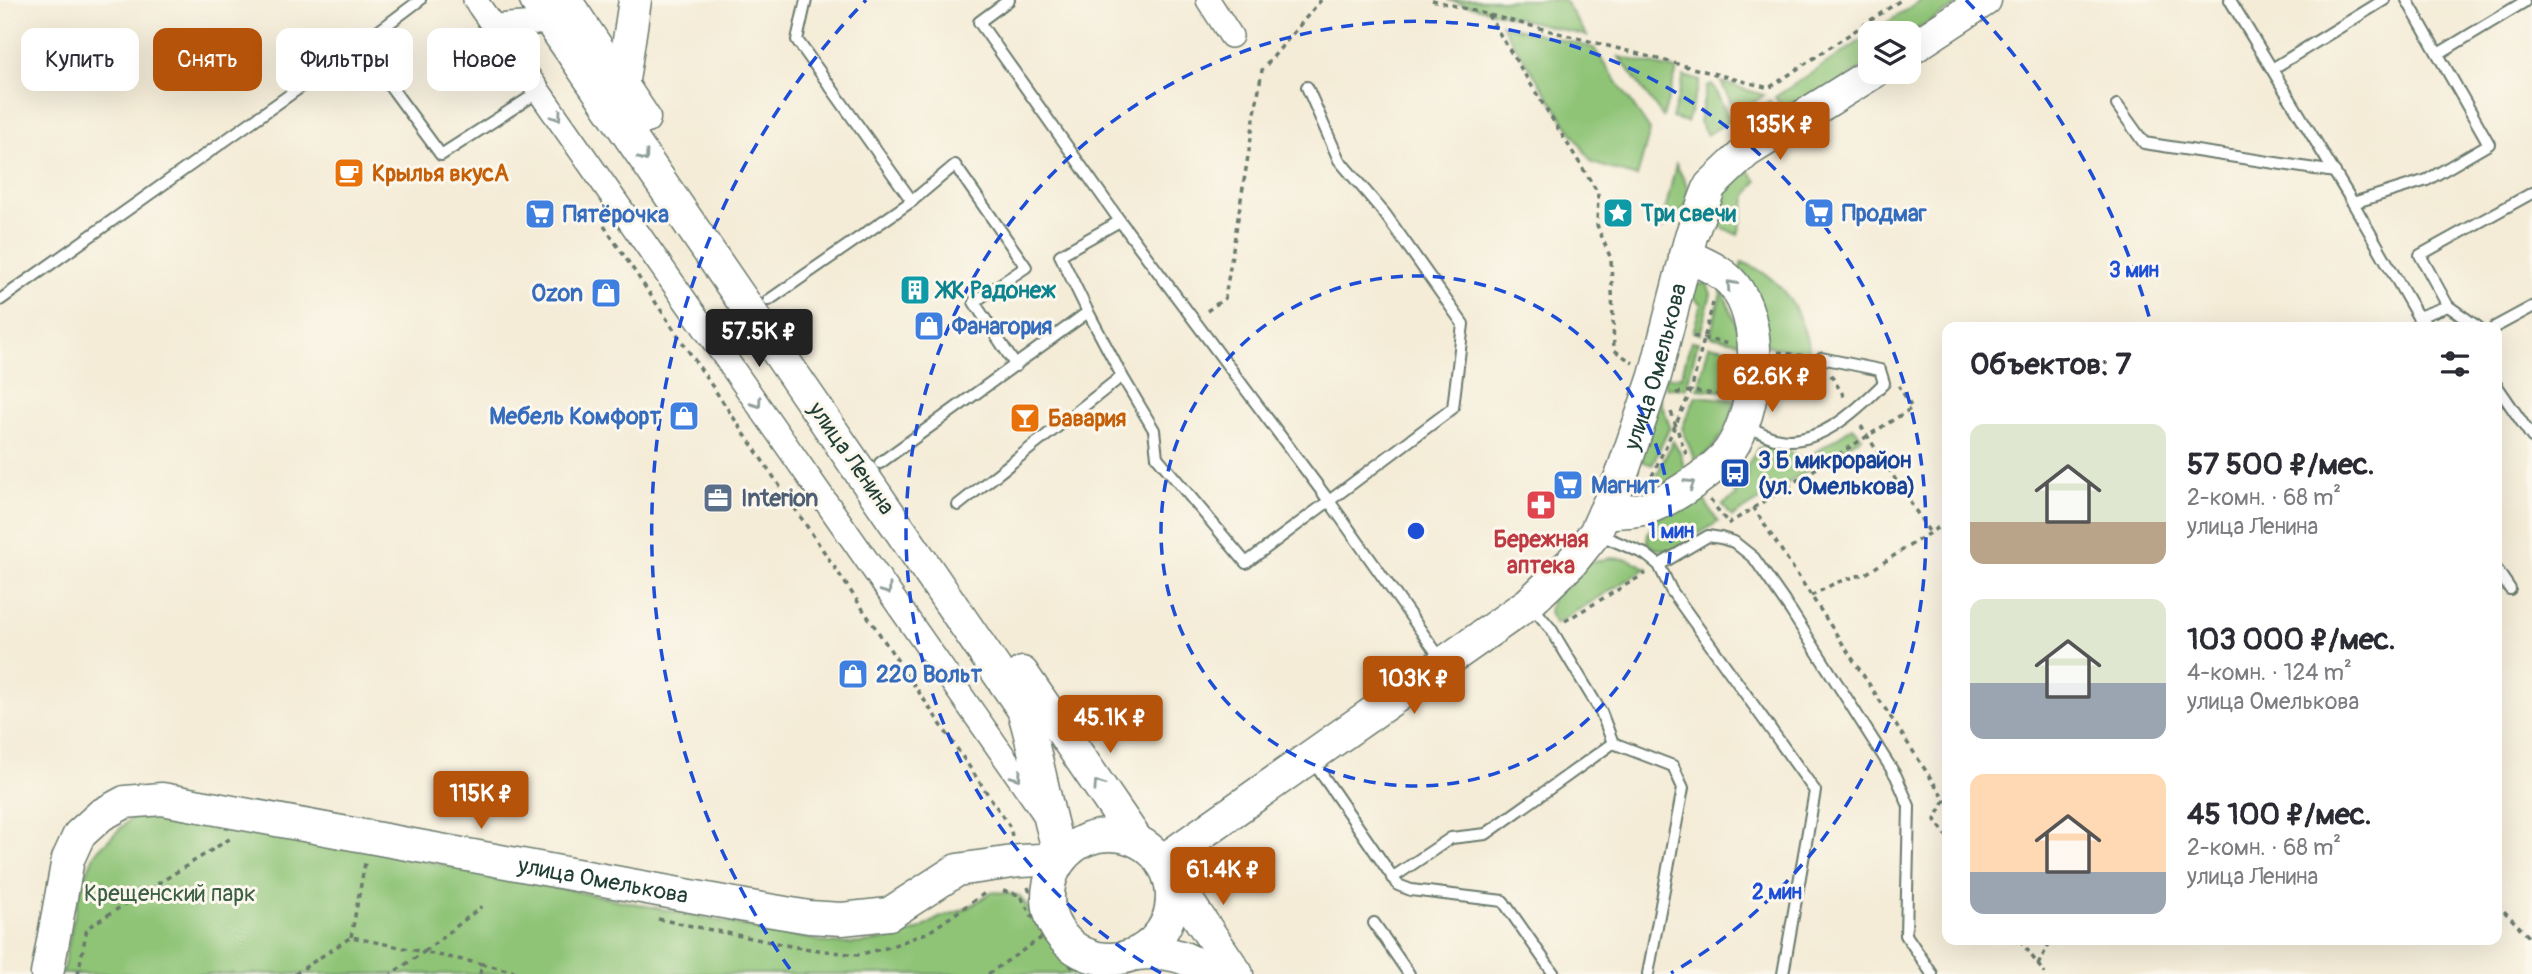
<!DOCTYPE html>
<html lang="ru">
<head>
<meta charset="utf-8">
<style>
	body { margin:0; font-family:Pangolin,sans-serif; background:#f7f7f7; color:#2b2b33; height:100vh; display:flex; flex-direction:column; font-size:26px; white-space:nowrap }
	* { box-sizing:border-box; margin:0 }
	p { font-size:23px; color:#7c7c81 }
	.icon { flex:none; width:38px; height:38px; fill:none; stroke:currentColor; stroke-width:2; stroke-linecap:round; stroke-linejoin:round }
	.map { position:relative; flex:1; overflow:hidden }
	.drawer { position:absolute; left:1942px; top:322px; width:560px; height:623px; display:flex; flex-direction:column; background:#fff; border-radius:14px; box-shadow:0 7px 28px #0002 }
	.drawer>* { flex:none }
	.hud { position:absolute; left:21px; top:28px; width:665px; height:63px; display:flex; gap:14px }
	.tools { position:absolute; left:1858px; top:21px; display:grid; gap:14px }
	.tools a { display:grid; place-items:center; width:63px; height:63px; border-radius:14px; background:#fff; box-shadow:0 7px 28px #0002; font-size:35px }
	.price { position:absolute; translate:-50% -60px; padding:0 16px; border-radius:7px; background:#b45309; color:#fff; font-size:23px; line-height:46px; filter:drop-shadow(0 2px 4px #0008) }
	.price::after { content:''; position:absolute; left:50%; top:42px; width:21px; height:16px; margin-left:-10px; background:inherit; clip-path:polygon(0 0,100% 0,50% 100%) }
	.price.active { background:#222; color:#fff }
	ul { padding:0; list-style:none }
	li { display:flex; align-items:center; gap:21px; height:175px; padding:0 28px }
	li span { display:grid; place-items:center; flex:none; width:196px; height:140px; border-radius:14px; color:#555 }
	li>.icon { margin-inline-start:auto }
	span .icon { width:84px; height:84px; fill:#fffc; stroke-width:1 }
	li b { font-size:30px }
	h2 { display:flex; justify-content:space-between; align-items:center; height:84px; padding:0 28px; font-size:30px }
	.pill { padding:0 24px; border-radius:14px; background:#fff; box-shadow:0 7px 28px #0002; font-size:24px; line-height:63px }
	.pill.active { background:#b45309; color:#fff }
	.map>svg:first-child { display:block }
	.green { fill:#8fc477; stroke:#578056; stroke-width:2 }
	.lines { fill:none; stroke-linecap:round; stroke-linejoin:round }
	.lane-casing { stroke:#6a7a6d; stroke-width:14 }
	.street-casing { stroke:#6a7a6d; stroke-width:26 }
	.secondary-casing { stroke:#6a7a6d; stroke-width:35 }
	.path { stroke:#6a7a6d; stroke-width:3.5; stroke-dasharray:5 5; stroke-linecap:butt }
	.lane { stroke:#fff; stroke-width:10 }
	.street { stroke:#fff; stroke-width:23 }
	.secondary { stroke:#fff; stroke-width:32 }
	.oneway { stroke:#8f9e9a }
	.ring { fill:none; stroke:#1d4ed8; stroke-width:3.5; stroke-dasharray:12 9 }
	.labels { text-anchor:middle; stroke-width:6; stroke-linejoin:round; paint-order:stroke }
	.food-label { font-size:23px; font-weight:bold; fill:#c56008; stroke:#fbf7ec; text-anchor:start }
	.culture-label { font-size:23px; font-weight:bold; fill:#0d838f; stroke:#fbf7ec; text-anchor:start }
	.shop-label { font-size:23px; font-weight:bold; fill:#366cbe; stroke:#fbf7ec; text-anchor:start }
	.street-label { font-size:23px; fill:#1f3d34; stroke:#fbf7ec }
	.transit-label { font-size:23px; font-weight:bold; fill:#164399; stroke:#fbf7ec; text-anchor:start }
	.service-label { font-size:23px; font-weight:bold; fill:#4e5e75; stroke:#fbf7ec; text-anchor:start }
	.health-label { font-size:23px; font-weight:bold; fill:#be3a42; stroke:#fbf7ec }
	.park-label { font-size:23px; fill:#3b5f45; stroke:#fbf7ec }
	.centre { fill:#1d4ed8; stroke:#fbf7ec; stroke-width:3.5 }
	.ring-label { font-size:21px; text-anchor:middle; font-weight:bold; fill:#1d4ed8; stroke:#fbf7ec; stroke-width:6; stroke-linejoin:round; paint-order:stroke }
</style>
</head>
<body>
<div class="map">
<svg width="2532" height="974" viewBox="0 0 2532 974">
	<rect width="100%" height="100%" fill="#fbf7ec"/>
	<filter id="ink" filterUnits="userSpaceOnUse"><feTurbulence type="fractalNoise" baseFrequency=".0143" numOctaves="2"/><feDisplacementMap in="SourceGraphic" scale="14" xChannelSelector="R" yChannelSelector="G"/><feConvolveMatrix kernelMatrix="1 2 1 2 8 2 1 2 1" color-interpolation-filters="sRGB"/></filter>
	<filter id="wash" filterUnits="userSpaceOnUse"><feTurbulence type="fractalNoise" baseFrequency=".00686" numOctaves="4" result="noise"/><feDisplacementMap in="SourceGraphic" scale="28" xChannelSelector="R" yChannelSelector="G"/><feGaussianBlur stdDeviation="1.57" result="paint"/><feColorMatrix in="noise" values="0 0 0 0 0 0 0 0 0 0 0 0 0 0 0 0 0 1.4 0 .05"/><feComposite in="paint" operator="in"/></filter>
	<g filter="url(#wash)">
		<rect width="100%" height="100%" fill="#f4ecd7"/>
		<!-- green -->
		<g class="green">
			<path d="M 1448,0 L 1564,0 L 1587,36 Z"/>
			<path d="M 1922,0 L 1967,0 L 1909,33 L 1871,33 Z"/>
			<path d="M 1501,24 L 1594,48 L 1650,130 L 1637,177 L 1592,163 Z"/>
			<path d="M 1871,34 L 1871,62 L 1788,116 L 1775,97 Z"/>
			<path d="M 1619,57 L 1677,70 L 1663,117 Z"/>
			<path d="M 1684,76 L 1700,81 L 1687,122 L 1672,118 Z"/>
			<path d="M 1721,82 L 1764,95 L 1737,114 Z"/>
			<path d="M 1712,84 L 1730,121 L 1707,135 L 1699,122 L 1707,86 Z"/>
			<path d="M 1770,101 L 1782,119 L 1748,141 L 1740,123 Z"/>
			<path d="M 1676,164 L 1686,184 L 1690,200 L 1675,219 L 1661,229 Z"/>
			<path d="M 1748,170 L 1757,181 L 1747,195 L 1738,235 L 1723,228 L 1714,217 C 1719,196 1732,183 1748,170 Z"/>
			<path d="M 1742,262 C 1784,278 1801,311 1810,353 L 1768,346 L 1739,272 Z"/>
			<path d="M 1707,283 L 1711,294 L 1700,334 L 1693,332 L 1701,304 L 1686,291 L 1696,285 Z"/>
			<path d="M 1722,289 L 1744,343 L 1710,336 Z"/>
			<path d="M 1691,341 L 1698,342 L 1686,388 L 1667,388 L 1663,377 L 1681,377 Z"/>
			<path d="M 1709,345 L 1743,351 L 1736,392 L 1698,389 Z"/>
			<path d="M 1696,396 L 1735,400 L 1728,428 L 1697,466 L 1682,428 Z"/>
			<path d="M 1660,399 L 1670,427 L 1652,465 L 1639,460 Z"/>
			<path d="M 1853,427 L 1862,437 L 1817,465 L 1811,455 Z"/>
			<path d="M 1673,441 L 1681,454 L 1685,474 L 1647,495 Z"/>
			<path d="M 1775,447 C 1790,451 1801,456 1809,470 L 1732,517 L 1723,505 L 1737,495 L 1731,487 L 1748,476 L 1745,469 L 1758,448 Z"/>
			<path d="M 1699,492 L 1718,522 L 1671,551 L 1653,548 L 1647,542 L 1648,533 L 1655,520 Z"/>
			<path d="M 1609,558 L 1628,559 L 1647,568 L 1555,624 L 1549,613 L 1551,598 L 1587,564 Z"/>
			<path d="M 176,810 L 829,943 C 861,946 890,941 920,929 C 927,926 933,921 939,918 C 947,914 957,913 965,909 C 994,895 981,887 1020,896 C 1041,928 1062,960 1098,974 L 62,974 L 80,889 L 95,853 L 130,819 L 153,812 Z"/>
		</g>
	</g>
	<g filter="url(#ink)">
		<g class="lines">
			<!-- lane casing -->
			<g class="lane-casing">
				<g id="lane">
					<path d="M 420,0 L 360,45 L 441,155 L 540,91"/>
					<path d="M 806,0 L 797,40 L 912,201"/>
					<path d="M 1009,0 L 979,22 L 1120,221 L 1329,501 L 1453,408 L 1463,324 L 1385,214 L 1339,160 L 1307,87"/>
					<path d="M 2230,0 L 2353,203 L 2418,317 L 2429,327"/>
					<path d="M 2438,54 L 2524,2 L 2523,0"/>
					<path d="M 2272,69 L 2384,0"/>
					<path d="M 2117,105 L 2144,143 L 2335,172"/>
					<path d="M 2353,203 L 2427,180 L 2489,144 L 2407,0"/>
					<path d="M 0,300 L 360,45"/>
					<path d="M 769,300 L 912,201 L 955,165 L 1026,267 L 974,302 L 1016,366"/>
					<path d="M 1088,312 L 1060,255 L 1120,221"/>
					<path d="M 2418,317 L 2448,306"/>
					<path d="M 2478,327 L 2448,306 L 2420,255 L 2532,193"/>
					<path d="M 2495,327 L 2532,307"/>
					<path d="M 1122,376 L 1154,430 L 1157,457 L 1246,563 L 1329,501 L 1441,659"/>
					<path d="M 2497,386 L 2532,437"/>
					<path d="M 1744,424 C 1754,429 1765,436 1775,438 C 1817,449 1857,410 1884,383 L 1880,370 L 1821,358"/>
					<path d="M 880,463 L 1088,312 L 1122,376 L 958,505"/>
					<path d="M 1598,534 L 1645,554 L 1659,565 L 1671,590 L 1815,791 L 1783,974"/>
					<path d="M 1659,565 L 1708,536 L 1721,538 L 1734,542 L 1754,558 L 1791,611 L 1896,776 L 1909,806 L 1906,935 L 1932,974"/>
					<path d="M 2497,570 L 2510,589"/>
					<path d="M 1613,743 L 1673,766 L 1683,788 L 1648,974"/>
					<path d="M 1312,760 L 1398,885 L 1411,890 L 1503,901 L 1554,974"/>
					<path d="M 1392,878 L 1451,838 L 1486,834 L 1613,743 L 1601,712 L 1551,629 L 1531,605"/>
					<path d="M 1374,923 L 1409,974"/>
				</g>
			</g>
			<!-- street casing -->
			<g class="street-casing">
				<g id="street">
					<path d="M 475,0 L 1045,815"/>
					<path d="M 1208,0 L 1231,36"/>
					<path d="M 495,26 L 551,22"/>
				</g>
			</g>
			<!-- secondary casing -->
			<g class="secondary-casing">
				<g id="secondary">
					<path d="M 565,0 L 644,118"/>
					<path d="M 1909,50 L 1985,0"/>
					<path d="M 622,87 L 635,0"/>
					<path d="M 1604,513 C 1619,511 1638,512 1652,506 C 1675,497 1715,470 1730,450 C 1757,410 1764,331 1738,291 C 1726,272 1705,264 1685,255"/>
					<path d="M 1022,673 L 1137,841"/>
					<circle cx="1110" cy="897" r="62"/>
					<path id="s1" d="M 1161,862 L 1529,603 L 1571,563 L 1595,533 L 1622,474 L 1655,376 L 1691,236 L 1710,186 L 1746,152 L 1874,72"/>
					<path d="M 1169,874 L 1237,974"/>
					<path d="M 1136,954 C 1165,951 1187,954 1209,974"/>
					<path id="s2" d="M 47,974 L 68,859 L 79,835 L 101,815 L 125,802 L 162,799 L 756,908 L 809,917 L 842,919 L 889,914 L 957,870 L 1020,861 L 1061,859 C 1046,810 1038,759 1023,709 L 536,0"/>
				</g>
			</g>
			<!-- path -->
			<g class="path">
				<path d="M 1432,0 L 1769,88 L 1901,0"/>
				<path d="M 1488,15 L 1598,193 L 1597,225 L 1611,259 L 1614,350 L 1633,363"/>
				<path d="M 604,226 L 1010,827 L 1012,836"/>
				<path d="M 1207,311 L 1225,298 L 1262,70 L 1321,0"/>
				<path d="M 1693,336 L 1729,344"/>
				<path d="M 1778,352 L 1805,356"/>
				<path d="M 1831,375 L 1845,398"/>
				<path d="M 1676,393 L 1691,391 L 1724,395"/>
				<path d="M 1671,412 L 1687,457"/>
				<path d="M 1861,426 L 1930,533"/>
				<path d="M 1652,476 L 1691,391 L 1713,303"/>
				<path d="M 1710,500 L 1728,523"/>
				<path d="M 1753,507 L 1945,800 L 1935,820 L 1948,838"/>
				<path d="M 1728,524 L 1912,408 L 1899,386"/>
				<path d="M 1811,596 L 1835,583 L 1867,573 L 1948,521"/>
				<path d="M 1565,621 L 1646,573"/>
				<path d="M 1028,887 L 1044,936 L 1078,974"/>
				<path d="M 1003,891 L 1020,895 L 1039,928"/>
				<path d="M 2497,904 L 2532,940"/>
				<path d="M 658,919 L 795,947 L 857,955 L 886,948 L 929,932 L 985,893"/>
				<path d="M 351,937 L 365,863"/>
				<path d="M 2020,940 L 2045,974"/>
				<path d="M 1051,941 L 1085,968 L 1102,974"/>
				<path d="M 482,964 L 524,974"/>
				<path d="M 2038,965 L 2051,940"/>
				<path d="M 78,974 L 87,928 L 231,838"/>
				<path d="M 295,974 L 351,937 L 424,952 L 391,974"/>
				<path d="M 480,974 L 482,964 L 424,952 L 482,906"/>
				<path d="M 988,974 L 1044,936"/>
			</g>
			<!-- lane -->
			<use href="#lane" class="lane"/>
			<!-- street -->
			<use href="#street" class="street"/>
			<!-- secondary -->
			<use href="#secondary" class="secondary"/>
		</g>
		<!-- one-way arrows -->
		<defs><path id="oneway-chevron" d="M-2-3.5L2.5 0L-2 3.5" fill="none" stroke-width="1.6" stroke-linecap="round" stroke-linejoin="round" transform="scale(1.75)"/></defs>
		<g class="oneway">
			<use href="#oneway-chevron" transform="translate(557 116) rotate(55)"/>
			<use href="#oneway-chevron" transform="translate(644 157) rotate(55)"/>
			<use href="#oneway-chevron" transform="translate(1731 285) rotate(-132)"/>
			<use href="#oneway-chevron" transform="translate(757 403) rotate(55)"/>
			<use href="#oneway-chevron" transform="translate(1690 484) rotate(-33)"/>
			<use href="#oneway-chevron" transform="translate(887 590) rotate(55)"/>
			<use href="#oneway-chevron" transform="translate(1017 776) rotate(55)"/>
			<use href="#oneway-chevron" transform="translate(1098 785) rotate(-124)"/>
		</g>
	</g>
	<!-- distance rings -->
	<g class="ring">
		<circle cx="1416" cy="531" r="255"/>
		<path d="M1161 973A510 510 0 1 1 1671 973"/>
		<path d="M790 969A764 764 0 0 1 866 0M1966 0A764 764 0 0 1 2152 327"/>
	</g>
	<!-- icons -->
	<defs>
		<g id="cafe-square" transform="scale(1.575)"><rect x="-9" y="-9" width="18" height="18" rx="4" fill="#e8710a" stroke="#fbf7ec"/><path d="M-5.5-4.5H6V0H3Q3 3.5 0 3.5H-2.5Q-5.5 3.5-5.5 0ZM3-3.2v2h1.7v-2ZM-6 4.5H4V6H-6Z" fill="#fff"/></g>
		<g id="sight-square" transform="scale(1.575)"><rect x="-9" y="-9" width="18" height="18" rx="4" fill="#0f9aa8" stroke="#fbf7ec"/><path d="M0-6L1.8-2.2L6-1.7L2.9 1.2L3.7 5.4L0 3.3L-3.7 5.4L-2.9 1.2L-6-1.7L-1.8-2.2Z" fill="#fff"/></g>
		<g id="supermarket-square" transform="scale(1.575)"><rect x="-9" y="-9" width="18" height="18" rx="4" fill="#3f7fe0" stroke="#fbf7ec"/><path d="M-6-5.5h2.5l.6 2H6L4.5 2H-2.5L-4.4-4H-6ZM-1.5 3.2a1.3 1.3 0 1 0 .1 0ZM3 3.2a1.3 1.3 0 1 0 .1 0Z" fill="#fff"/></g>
		<g id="building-square" transform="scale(1.575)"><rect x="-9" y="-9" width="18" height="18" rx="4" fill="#0f9aa8" stroke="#fbf7ec"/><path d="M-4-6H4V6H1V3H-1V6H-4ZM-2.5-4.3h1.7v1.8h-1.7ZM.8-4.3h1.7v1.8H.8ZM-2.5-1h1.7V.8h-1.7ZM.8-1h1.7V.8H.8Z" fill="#fff"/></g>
		<g id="shop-square" transform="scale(1.575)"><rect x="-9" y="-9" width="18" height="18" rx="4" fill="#3f7fe0" stroke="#fbf7ec"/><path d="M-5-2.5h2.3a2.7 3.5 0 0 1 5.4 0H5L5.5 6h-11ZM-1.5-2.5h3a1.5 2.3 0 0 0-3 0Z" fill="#fff"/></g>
		<g id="bar-square" transform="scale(1.575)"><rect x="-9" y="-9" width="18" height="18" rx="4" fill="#e8710a" stroke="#fbf7ec"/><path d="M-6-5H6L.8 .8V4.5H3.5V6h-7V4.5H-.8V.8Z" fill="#fff"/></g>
		<g id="bus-square" transform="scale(1.575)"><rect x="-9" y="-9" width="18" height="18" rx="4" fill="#1a4fb4" stroke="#fbf7ec"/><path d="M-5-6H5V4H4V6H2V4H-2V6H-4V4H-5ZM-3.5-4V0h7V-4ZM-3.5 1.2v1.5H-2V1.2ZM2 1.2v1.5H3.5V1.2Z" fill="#fff"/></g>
		<g id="office-square" transform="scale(1.575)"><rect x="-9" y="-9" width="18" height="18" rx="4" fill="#5c6f8a" stroke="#fbf7ec"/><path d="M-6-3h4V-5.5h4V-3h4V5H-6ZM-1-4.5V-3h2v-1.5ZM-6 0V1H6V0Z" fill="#fff"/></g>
		<g id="pharmacy-square" transform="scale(1.575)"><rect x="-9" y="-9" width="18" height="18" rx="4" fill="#e0444e" stroke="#fbf7ec"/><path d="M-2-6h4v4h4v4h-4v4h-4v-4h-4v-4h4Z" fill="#fff"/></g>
	</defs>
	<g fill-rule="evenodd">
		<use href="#cafe-square" x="349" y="173"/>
		<use href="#sight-square" x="1618" y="213"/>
		<use href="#supermarket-square" x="1819" y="213"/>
		<use href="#supermarket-square" x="540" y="214"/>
		<use href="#building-square" x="915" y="290"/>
		<use href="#shop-square" x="606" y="293"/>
		<use href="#shop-square" x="929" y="326"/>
		<use href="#shop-square" x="684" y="416"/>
		<use href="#bar-square" x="1025" y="418"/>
		<use href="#bus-square" x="1735" y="473"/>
		<use href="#supermarket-square" x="1568" y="485"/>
		<use href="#office-square" x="718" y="498"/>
		<use href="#pharmacy-square" x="1541" y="505"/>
		<use href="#shop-square" x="853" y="674"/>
	</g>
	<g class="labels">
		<!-- food labels -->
		<g class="food-label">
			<text x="372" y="181">Крылья вкусА</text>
			<text x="1048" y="426">Бавария</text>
		</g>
		<!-- culture labels -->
		<g class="culture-label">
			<text x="1641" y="221">Три свечи</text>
			<text x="938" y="298">ЖК Радонеж</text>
		</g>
		<!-- shop labels -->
		<g class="shop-label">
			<text x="1842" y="221">Продмаг</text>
			<text x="563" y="222">Пятёрочка</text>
			<text x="583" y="301" text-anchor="end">Ozon</text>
			<text x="952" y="334">Фанагория</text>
			<text x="661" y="424" text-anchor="end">Мебель Комфорт</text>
			<text x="1591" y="493">Магнит</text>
			<text x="876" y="682">220 Вольт</text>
		</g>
		<!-- street labels -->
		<g class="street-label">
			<text dy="8" stroke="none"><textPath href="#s1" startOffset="724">улица Омелькова</textPath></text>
			<text transform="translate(852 458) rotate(55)" y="8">улица Ленина</text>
			<text dy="8" stroke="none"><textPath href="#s2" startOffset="686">улица Омелькова</textPath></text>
		</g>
		<!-- transit labels -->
		<g class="transit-label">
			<text x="1758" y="468">3 Б микрорайон<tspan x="1758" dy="26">(ул. Омелькова)</tspan></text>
		</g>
		<!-- service labels -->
		<g class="service-label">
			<text x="741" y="506">Interion</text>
		</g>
		<!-- health labels -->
		<g class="health-label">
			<text x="1541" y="547">Бережная<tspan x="1541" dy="26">аптека</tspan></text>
		</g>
		<!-- park labels -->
		<g class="park-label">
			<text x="170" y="901">Крещенский парк</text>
		</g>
	</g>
	<circle cx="1416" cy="531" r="10" class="centre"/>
	<g class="ring-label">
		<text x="2134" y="277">3 мин</text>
		<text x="1671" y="538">1 мин</text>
		<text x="1777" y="899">2 мин</text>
	</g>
</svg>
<div class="tools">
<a><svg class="icon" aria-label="layers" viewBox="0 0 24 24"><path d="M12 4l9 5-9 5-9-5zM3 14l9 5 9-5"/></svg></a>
</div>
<b class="price" style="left:1780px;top:162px">135K ₽</b>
<b class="price active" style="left:759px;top:369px">57.5K ₽</b>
<b class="price" style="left:1772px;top:414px">62.6K ₽</b>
<b class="price" style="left:1414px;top:716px">103K ₽</b>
<b class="price" style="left:1110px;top:755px">45.1K ₽</b>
<b class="price" style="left:481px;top:831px">115K ₽</b>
<b class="price" style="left:1223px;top:907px">61.4K ₽</b>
<div class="hud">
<a class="pill">Купить</a>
<a class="pill active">Снять</a>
<a class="pill">Фильтры</a>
<a class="pill">Новое</a>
</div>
<section class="drawer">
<h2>Объектов: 7<svg class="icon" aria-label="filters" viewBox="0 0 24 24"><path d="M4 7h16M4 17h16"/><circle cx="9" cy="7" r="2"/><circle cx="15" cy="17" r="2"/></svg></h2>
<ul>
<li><span style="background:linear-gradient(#dfe7d0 70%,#b9a48a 0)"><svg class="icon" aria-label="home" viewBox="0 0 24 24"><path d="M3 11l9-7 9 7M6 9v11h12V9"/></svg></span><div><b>57 500 ₽/мес.</b><p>2-комн. · 68 m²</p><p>улица Ленина</p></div></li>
<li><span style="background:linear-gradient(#dfe7d0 60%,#9aa5b1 0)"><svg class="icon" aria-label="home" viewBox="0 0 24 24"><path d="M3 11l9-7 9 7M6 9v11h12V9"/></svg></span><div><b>103 000 ₽/мес.</b><p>4-комн. · 124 m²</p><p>улица Омелькова</p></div></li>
<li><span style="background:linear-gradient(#ffd9b3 70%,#9aa5b1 0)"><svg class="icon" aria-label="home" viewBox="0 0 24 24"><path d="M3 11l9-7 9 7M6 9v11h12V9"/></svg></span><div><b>45 100 ₽/мес.</b><p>2-комн. · 68 m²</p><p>улица Ленина</p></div></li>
</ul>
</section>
</div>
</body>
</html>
